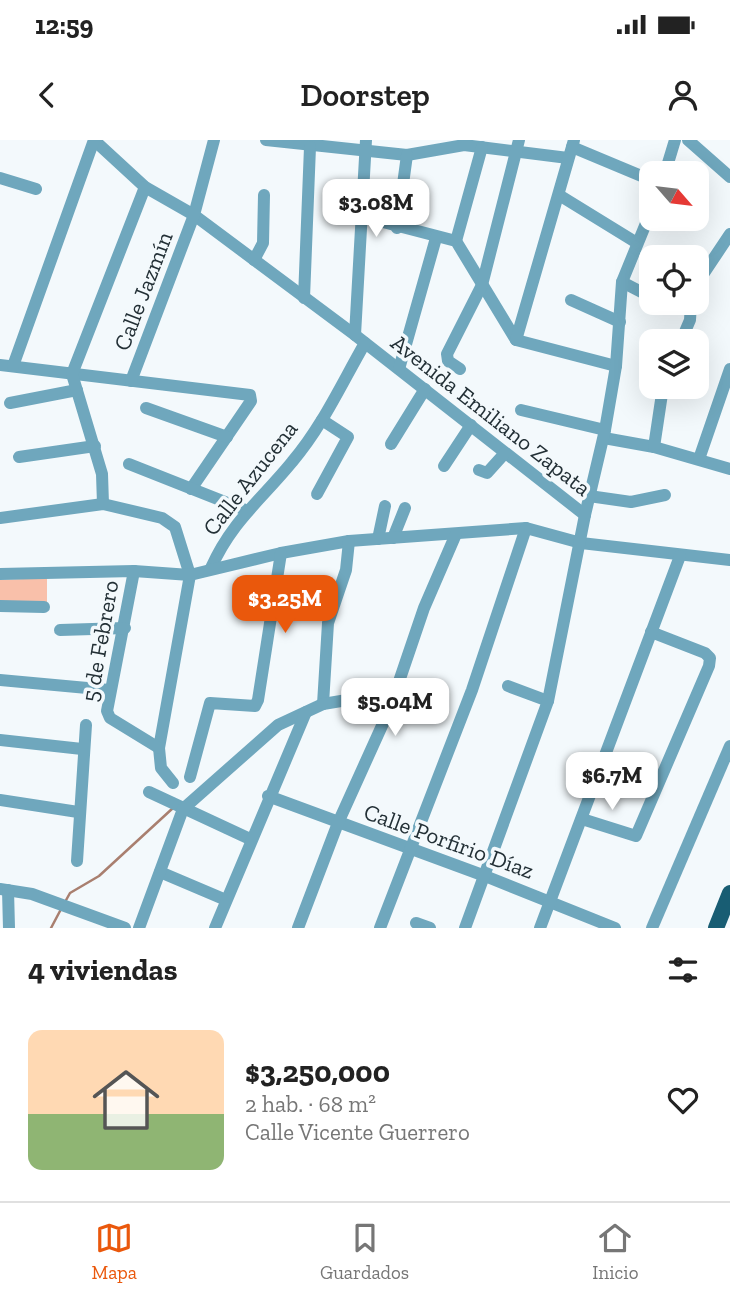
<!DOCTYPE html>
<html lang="es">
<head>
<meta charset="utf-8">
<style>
	body { margin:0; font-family:"Zilla Slab",serif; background:#f2f2f2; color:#222; height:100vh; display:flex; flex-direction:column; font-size:26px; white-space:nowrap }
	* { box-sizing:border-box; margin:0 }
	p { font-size:23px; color:#767676 }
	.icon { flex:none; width:38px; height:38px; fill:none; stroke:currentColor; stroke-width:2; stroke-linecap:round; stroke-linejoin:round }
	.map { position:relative; height:788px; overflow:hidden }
	.details { display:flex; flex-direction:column; background:#fff; flex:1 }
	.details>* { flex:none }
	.needle { width:46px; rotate:118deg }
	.fabs { position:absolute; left:639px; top:21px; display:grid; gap:14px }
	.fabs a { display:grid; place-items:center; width:70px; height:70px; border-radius:14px; background:#fff; box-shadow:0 7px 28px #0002; font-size:35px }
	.price { position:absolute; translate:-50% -60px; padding:0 16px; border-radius:14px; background:#fff; color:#222; font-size:23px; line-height:46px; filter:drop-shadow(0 2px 4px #0008) }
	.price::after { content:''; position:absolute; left:50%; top:42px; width:21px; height:16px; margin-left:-10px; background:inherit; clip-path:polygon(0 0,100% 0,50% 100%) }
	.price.active { background:#ea580c; color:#fff }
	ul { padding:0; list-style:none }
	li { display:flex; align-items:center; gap:21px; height:175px; padding:0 28px }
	li span { display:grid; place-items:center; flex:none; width:196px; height:140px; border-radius:14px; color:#555 }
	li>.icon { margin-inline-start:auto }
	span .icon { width:84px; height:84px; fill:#fffc; stroke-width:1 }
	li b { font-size:30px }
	h2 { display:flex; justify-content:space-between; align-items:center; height:84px; padding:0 28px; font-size:30px }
	.status { display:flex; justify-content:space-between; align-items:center; height:49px; padding:0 35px; background:#fff; direction:ltr }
	.status svg { height:19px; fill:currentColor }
	header { display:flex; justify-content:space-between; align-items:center; height:91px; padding:0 28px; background:#fff; font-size:32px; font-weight:600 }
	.dock { display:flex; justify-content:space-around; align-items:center; height:98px; border-top:2px solid #e0e0e0; background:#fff; font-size:19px; color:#767676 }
	.dock a { display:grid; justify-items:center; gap:4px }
	.dock .active { color:#ea580c }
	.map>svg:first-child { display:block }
	.green { fill:#f9c0aa }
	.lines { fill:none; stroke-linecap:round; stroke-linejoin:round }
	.stream { stroke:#a97f6f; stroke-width:2.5 }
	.minor { stroke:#6fa7bd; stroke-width:12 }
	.major { stroke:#185d73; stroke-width:16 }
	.labels { text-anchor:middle; stroke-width:7; stroke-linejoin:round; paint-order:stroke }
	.street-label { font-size:23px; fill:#233036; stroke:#f3f9fc }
</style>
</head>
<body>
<div class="status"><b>12:59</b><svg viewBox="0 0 49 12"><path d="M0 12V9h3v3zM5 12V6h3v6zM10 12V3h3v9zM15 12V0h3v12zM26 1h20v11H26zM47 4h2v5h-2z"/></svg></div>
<header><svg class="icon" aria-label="back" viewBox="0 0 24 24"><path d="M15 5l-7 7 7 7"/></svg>Doorstep<svg class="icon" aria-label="person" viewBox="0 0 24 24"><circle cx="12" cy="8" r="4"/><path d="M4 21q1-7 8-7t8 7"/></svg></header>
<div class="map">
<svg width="730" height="788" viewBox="0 0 730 788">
	<rect width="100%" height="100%" fill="#f3f9fc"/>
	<!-- green -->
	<path class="green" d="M 47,438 L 47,466 L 0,462 L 0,440 Z"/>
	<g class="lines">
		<!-- stream -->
		<g class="stream">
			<path d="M 352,565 L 366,565"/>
			<path d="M 65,762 L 70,753 L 99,736 L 173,668"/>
			<path d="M 51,788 L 60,771"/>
		</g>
		<!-- minor -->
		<g class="minor">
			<path d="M 94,0 L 145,47 L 194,75 L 355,195 L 585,375"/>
			<path d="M 266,0 L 407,15 L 464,5 L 568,18"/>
			<path d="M 688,0 L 730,37"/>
			<path d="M 572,7 L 651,40"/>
			<path d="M 665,33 L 675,0"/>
			<path d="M 0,38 L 36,49"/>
			<path d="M 559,55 L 637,103"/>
			<path d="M 360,76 L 456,101 L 516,200 L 616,226"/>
			<path d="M 397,88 L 407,15"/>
			<path d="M 456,101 L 482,7"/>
			<path d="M 254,120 L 263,103 L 264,55"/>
			<path d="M 622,142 L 651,157"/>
			<path d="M 696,145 L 730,94"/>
			<path d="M 304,158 L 310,7"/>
			<path d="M 571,160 L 620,182"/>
			<path d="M 355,195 L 366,0"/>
			<path d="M 516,200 L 574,0"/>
			<path d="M 681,201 L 690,180 L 691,163"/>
			<path d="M 0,225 L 250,255 L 251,261 L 191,349"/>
			<path d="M 13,226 L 94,0"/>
			<path d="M 399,229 L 436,98"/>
			<path d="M 460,229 L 448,221 L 447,214 L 482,145 L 519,0"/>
			<path d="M 131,241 L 194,75 L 214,0"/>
			<path d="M 10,263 L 77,250"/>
			<path d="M 146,268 L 227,297"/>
			<path d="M 521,270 L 605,290"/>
			<path d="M 604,298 L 654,307 L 730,329"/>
			<path d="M 391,304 L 425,249"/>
			<path d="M 654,307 L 663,247"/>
			<path d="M 19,317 L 95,306"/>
			<path d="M 699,319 L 730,229"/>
			<path d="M 129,324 L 248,371"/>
			<path d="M 444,326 L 471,285"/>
			<path d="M 479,330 L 487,333 L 505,313"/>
			<path d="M 317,354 L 348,297 L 322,280"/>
			<path d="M 589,356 L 631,362 L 665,355"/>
			<path d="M 103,364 L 102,334 L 72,234 L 145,47"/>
			<path d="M 0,378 L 103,364 L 162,378 L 175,387 L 190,435 L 159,608 L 161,628 L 173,643"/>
			<path d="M 393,398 L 405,368"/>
			<path d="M 378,399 L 385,366"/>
			<path d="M 211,428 C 232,381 261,360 292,322 C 322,287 342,243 365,203"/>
			<path d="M 134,431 L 107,571 L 110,578 L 159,608"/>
			<path d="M 0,434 L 134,431 L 190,435 L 281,413 L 349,401 L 526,388 L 581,403 L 730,420"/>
			<path d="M 0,466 L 44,467"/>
			<path d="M 60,490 L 125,488"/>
			<path d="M 0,540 L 109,550"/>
			<path d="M 508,546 L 548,561"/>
			<path d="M 323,564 L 328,483 L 346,430 L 349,401"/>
			<path d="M 0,600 L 82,609"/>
			<path d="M 190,637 L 210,563 L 255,566 L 258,560 L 281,413"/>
			<path d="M 149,652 L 250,699"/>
			<path d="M 268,656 L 485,736 L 615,788"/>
			<path d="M 0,660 L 78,672"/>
			<path d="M 582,679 L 636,696 L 709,526 L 710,518 L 705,513 L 651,492"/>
			<path d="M 77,721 L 86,585"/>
			<path d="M 160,732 L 226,760"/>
			<path d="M 0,749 L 32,754 L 125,788"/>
			<path d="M 8,750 L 9,788"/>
			<path d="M 416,783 L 430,788"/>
			<path d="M 139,788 L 183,669 L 278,585 L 323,564 L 359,558"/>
			<path d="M 215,788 L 306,572"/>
			<path d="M 298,788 L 338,683 L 390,568 L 424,468 L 456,394"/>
			<path d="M 380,788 L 472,550 L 526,388"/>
			<path d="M 465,788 L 548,561 L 585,375 L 605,290 L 616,226 L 622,142 L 651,71"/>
			<path d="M 540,788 L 680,416"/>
			<path d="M 652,788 L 730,606"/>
		</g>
		<!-- major -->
		<path class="major" d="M 716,788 L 730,753"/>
	</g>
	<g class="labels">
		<!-- street labels -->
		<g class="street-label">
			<text transform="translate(143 151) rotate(-69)" y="8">Calle Jazmín</text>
			<text transform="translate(491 275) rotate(38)" y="8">Avenida Emiliano Zapata</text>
			<text transform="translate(250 338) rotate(-52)" y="8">Calle Azucena</text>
			<text transform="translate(100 501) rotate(-80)" y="8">5 de Febrero</text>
			<text transform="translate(449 701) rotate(20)" y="8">Calle Porfirio Díaz</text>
		</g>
	</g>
</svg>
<div class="fabs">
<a><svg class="needle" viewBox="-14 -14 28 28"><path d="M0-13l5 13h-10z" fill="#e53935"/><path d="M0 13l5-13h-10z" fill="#767676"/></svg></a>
<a><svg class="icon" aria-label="locate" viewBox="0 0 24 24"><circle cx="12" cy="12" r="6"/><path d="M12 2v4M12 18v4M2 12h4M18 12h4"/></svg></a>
<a><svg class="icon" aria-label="layers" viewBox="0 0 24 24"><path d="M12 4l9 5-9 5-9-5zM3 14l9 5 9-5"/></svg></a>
</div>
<b class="price" style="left:376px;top:99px">$3.08M</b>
<b class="price active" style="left:285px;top:495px">$3.25M</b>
<b class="price" style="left:395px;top:598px">$5.04M</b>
<b class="price" style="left:612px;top:672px">$6.7M</b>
</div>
<section class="details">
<h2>4 viviendas<svg class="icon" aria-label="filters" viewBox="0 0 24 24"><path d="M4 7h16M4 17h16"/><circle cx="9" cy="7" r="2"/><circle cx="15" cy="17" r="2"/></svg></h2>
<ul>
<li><span style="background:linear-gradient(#ffd9b3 60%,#8fb573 0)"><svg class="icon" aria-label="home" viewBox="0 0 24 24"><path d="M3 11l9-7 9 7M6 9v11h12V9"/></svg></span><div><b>$3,250,000</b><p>2 hab. · 68 m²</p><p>Calle Vicente Guerrero</p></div><svg class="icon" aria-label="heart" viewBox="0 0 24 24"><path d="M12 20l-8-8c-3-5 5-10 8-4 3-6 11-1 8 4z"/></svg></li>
</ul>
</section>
<nav class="dock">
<a class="active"><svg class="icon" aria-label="map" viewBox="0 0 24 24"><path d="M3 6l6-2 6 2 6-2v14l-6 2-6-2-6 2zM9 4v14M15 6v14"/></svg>Mapa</a>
<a><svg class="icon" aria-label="saved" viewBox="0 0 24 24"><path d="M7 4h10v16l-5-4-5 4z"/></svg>Guardados</a>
<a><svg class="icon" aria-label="home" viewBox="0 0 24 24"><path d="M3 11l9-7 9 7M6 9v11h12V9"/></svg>Inicio</a>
</nav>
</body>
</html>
